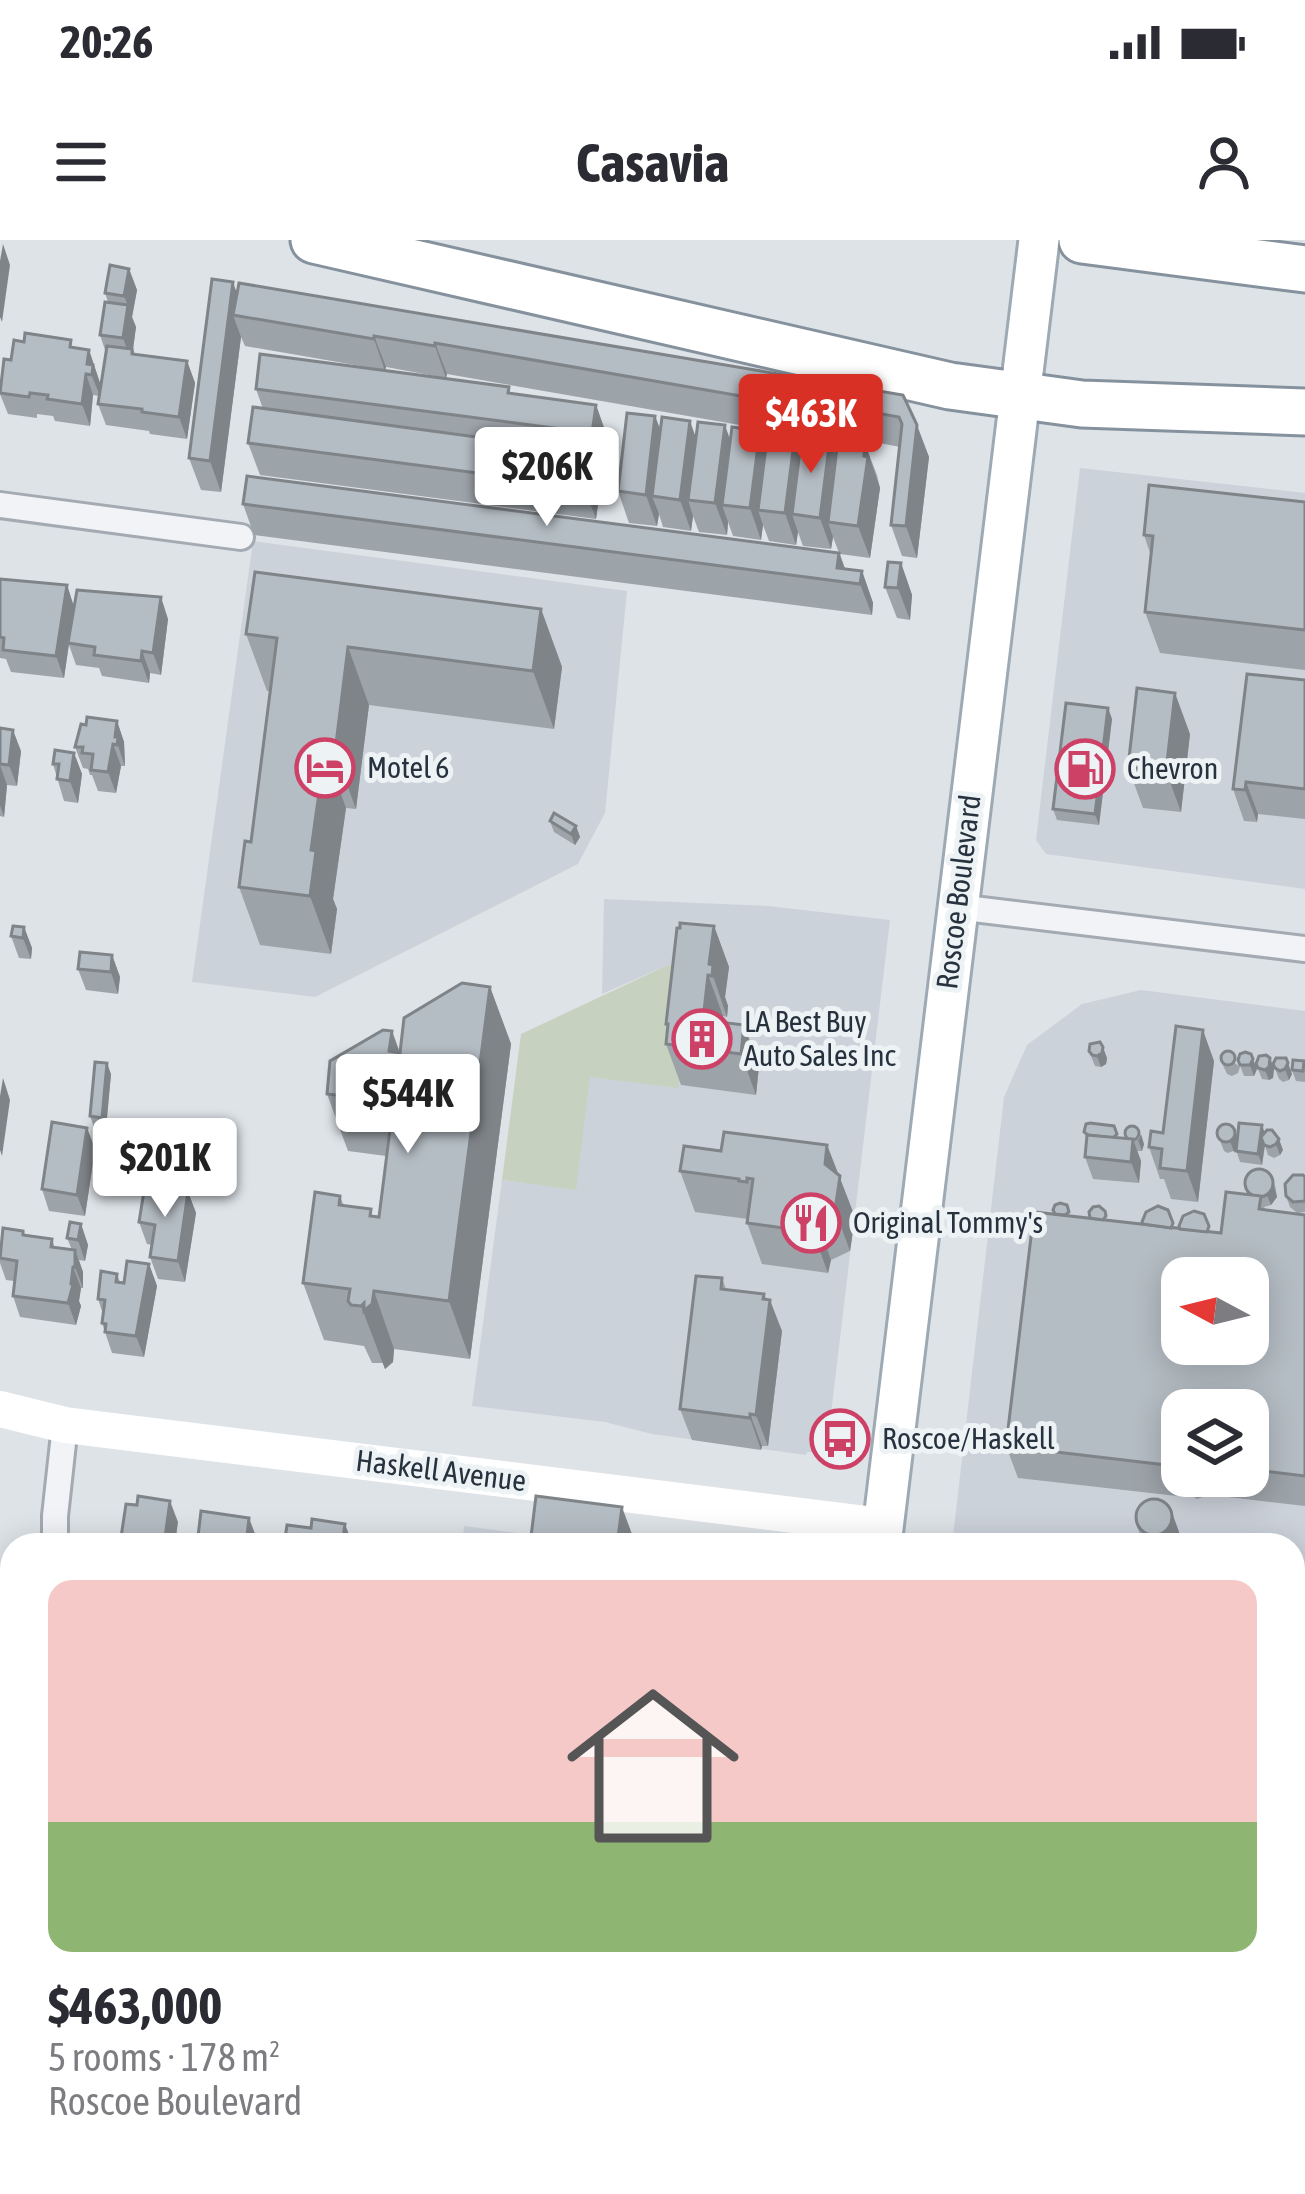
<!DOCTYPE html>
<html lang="en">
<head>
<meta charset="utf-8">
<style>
	body { margin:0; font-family:"Asap Condensed",sans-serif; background:#f7f7f7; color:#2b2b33; height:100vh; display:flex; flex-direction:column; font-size:45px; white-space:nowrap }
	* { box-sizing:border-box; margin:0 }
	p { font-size:39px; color:#7c7c81 }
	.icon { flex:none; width:66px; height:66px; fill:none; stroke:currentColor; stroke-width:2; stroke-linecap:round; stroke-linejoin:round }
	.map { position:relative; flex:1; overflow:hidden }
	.drawer { position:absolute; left:0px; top:1293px; width:1305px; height:663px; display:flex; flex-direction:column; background:#fff; border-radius:36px 36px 0 0; box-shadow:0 6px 30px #0003 }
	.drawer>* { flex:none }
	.needle { width:78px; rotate:277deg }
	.controls { position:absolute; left:1161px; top:1017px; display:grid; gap:24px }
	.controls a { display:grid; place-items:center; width:108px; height:108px; border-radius:24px; background:#fff; box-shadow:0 6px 30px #0003; font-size:60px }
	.price { position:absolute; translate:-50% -102px; padding:0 27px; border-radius:12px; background:#fff; color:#222; font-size:39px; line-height:78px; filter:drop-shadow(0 3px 6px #0008) }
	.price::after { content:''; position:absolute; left:50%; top:72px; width:36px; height:27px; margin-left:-18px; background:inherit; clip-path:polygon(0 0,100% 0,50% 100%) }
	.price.active { background:#d93025; color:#fff }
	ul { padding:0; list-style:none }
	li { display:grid; align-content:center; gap:24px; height:636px; padding:0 48px }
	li+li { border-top:3px solid #e1e1e2 }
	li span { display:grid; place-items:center; height:372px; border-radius:24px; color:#555 }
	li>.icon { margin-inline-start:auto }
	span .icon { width:216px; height:216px; fill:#fffc; stroke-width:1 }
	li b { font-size:51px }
	.status { display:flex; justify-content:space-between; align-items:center; height:84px; padding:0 60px; background:#fff; direction:ltr }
	.status svg { height:33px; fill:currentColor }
	header { display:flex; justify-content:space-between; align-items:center; height:156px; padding:0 48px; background:#fff; font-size:54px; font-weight:700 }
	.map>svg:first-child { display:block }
	.built { fill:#ccd2da; fill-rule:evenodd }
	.green { fill:#c6d2bf }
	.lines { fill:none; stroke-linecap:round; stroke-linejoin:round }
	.street-casing { stroke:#a3aab2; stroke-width:30 }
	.primary-casing { stroke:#9da9b3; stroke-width:45 }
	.highway-casing { stroke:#85929e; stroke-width:51 }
	.street { stroke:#f1f3f6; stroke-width:24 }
	.secondary { stroke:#fff; stroke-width:36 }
	.primary { stroke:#fff; stroke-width:39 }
	.highway { stroke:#fff; stroke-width:45 }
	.wall { fill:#9ca3a9; fill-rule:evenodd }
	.shaded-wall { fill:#7f8489 }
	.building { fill:#b5bdc4; stroke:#7f8489; stroke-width:3; fill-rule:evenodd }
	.labels { text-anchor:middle; stroke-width:10; stroke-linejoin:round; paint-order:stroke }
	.poi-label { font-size:30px; fill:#27323f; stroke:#edf2f5; text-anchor:start }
	.street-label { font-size:30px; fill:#27323f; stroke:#edf2f5 }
</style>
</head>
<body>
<div class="status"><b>20:26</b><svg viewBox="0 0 49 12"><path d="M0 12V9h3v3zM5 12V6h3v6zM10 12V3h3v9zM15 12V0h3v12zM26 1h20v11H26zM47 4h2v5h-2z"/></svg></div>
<header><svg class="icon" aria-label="menu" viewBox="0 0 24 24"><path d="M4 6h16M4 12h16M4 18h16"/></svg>Casavia<svg class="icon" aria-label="person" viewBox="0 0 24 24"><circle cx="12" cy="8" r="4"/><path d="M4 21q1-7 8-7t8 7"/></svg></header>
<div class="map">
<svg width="1305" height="1954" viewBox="0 0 1305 1954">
	<rect width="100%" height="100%" fill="#dee3e8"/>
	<!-- built -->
	<g class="built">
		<path d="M 1080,228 L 1305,253 L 1305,649 L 1046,614 L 1036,600 Z"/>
		<path d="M 253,301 L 627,351 L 605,573 L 578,624 L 315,757 L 192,742 Z"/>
		<path d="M 604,659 L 768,666 L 890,680 L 828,1199 L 825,1207 L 816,1212 L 807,1212 L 806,1215 L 652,1194 L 605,1182 L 472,1166 L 502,940 L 575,949 L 590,836 L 678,847 L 668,725 L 602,754 Z"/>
		<path d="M 1141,750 L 1305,771 L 1305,1954 L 878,1954 L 879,1944 L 1293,1944 L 1293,1305 L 952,1305 L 1004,857 L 1027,805 L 1082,764 ZM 1182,1038 L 1248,1038 L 1248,1104 L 1182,1104 ZM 1182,1170 L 1248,1170 L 1248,1236 L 1182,1236 Z"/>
		<path d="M 464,1286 L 610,1305 L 462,1305 Z"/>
	</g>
	<!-- green -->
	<path class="green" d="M 668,725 L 692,727 L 678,848 L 590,837 L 576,950 L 502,940 L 521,794 Z"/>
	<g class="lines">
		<!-- street casing -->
		<g class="street-casing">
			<g id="street">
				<path d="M 0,265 L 241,297"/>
				<path d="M 957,667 L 1305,709"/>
				<path d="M 55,1305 L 55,1276 L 65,1185"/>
				<path d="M 45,1954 L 46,1944"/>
			</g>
		</g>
		<!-- primary casing -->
		<g class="primary-casing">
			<g id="primary">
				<path d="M 881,1305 L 1039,0"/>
				<path d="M 808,1954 L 809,1944"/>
			</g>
		</g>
		<!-- highway casing -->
		<g class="highway-casing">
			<g id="highway">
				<path d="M 314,0 L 950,146 L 1082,164 L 1305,172"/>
				<path d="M 1082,0 L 1305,29"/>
			</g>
		</g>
		<!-- street -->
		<use href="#street" class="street"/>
		<!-- secondary -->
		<path class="secondary" d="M 0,1169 L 65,1185 L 883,1286"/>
		<!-- primary -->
		<use href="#primary" class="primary"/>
		<!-- highway -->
		<use href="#highway" class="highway"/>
	</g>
	<!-- wall -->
	<g class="wall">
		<path d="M 129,29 L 137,50 L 132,77 L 136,87 L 133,109 L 134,114 L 187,121 L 195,143 L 187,199 L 150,194 L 149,191 L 106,185 L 98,164 L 99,156 L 93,155 L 90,186 L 55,181 L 53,176 L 37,174 L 37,178 L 8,174 L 0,154 L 11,120 L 74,108 L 89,110 L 101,146 L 106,113 L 100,95 L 108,62 L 105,53 Z"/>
		<path d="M 237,54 L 903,155 L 929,217 L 917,318 L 902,316 L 891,285 L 900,207 L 812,190 L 810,196 L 836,215 L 865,204 L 877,235 L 880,248 L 870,318 L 840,314 L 845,329 L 862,331 L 873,363 L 872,375 L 254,295 L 243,264 L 839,313 L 833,297 L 831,309 L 803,306 L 798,292 L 796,305 L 769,301 L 763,285 L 761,300 L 733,296 L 728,282 L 727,295 L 699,292 L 693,276 L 691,291 L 663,287 L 659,274 L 657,286 L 629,283 L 618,251 L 655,176 L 661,191 L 696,197 L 730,201 L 760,191 L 766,206 L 801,210 L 802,196 L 447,134 L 446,138 L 386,127 L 385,130 L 512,153 L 596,165 L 607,196 L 603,225 L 593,223 L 601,243 L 596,279 L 260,235 L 248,203 L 263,169 L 256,149 L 384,130 L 245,106 L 241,97 L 221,252 L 201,250 L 189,218 Z"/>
		<path d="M 1305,262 L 1305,430 L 1160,413 L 1145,372 L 1151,316 L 1144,295 Z"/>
		<path d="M 901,323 L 912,355 L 910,380 L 897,378 L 885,347 Z"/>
		<path d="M 0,339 L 67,345 L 74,367 L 168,379 L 161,435 L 150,433 L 149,443 L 102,436 L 99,428 L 76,425 L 69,405 L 64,438 L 11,432 L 6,419 L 0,418 Z"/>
		<path d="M 541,369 L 562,427 L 554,489 L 369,465 L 356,569 L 346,568 L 333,659 L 337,669 L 331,714 L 260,705 L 239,647 L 251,602 L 270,451 L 267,451 L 246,394 Z"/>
		<path d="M 1305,440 L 1305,579 L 1258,574 L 1257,582 L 1244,581 L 1233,549 Z"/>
		<path d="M 1108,468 L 1112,479 L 1099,585 L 1057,580 L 1053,569 Z"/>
		<path d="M 117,481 L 124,502 L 125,526 L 121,526 L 116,553 L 98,551 L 92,535 L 90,535 L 88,529 L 83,528 L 75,507 Z"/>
		<path d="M 0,488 L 21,511 L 17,546 L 7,545 L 4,577 L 0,576 Z"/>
		<path d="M 1190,494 L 1181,572 L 1143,568 L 1128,527 Z"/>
		<path d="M 74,513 L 82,534 L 78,563 L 64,561 L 53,524 Z"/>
		<path d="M 550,581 L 576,586 L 580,597 L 575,605 L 554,592 Z"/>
		<path d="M 714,686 L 729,727 L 725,757 L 728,766 L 727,777 L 723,776 L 722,782 L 759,826 L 756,855 L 681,845 L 666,804 L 668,789 L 666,784 Z"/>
		<path d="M 24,687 L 32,708 L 31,719 L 19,718 L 11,696 Z"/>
		<path d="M 112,715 L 120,737 L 118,754 L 86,750 L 78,729 Z"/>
		<path d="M 490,747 L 511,804 L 470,1119 L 394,1109 L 393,1122 L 385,1129 L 383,1123 L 372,1123 L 364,1106 L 324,1100 L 303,1043 L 340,956 L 344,966 L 379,977 L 386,916 L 348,911 L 327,854 L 392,791 L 400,813 Z"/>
		<path d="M 1089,811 L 1107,818 L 1106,824 L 1101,827 L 1095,826 Z"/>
		<path d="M 1222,813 L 1240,827 L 1238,833 L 1232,836 L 1227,834 L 1220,819 Z"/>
		<path d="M 1240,814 L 1257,829 L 1254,836 L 1244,836 L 1238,820 Z"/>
		<path d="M 1270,818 L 1274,829 L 1273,838 L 1269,840 L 1262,839 L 1256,824 Z"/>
		<path d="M 1276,818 L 1292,834 L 1289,840 L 1283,842 L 1279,839 L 1273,824 Z"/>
		<path d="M 1214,821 L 1198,962 L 1171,959 L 1164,939 L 1160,939 L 1149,907 L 1163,893 Z"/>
		<path d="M 1305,824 L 1305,842 L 1296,841 L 1292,830 Z"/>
		<path d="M 111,834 L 106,888 L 94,887 L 90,876 Z"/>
		<path d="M 87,888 L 95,909 L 85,976 L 49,971 L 42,949 Z"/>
		<path d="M 1126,889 L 1144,904 L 1142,911 L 1137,911 L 1141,921 L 1139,943 L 1093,939 L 1085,917 L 1087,898 L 1084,892 L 1126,899 Z"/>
		<path d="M 1235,889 L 1237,897 L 1265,893 L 1283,910 L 1280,915 L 1274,918 L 1268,915 L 1265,906 L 1262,925 L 1240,922 L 1236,910 L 1228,913 L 1224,911 L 1217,893 Z"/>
		<path d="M 827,905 L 855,977 L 850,1011 L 831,1020 L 828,1033 L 762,1024 L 747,983 L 748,979 L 695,972 L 680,931 L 721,911 Z"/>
		<path d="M 121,932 L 121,950 L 109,950 L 105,939 Z"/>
		<path d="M 1305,937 L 1305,972 L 1297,973 L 1290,967 L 1286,956 Z"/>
		<path d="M 1245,939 L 1275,945 L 1277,957 L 1271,965 L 1264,967 L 1266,970 L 1305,975 L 1305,1266 L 1228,1257 L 1222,1243 L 1203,1241 L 1206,1252 L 1203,1257 L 1197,1259 L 1192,1256 L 1188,1244 L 1186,1257 L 1018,1238 L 1006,1206 L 1055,974 L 1221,993 L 1249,954 ZM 1182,1170 L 1248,1170 L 1248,1236 L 1182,1236 Z"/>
		<path d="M 188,952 L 196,973 L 185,1042 L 158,1039 L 150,1017 L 152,1005 L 147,1004 L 139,982 Z"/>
		<path d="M 81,984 L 88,1005 L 85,1021 L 79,1020 L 83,1032 L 83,1048 L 81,1048 L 79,1061 L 81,1066 L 76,1085 L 20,1077 L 13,1056 L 14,1041 L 6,1040 L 0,1023 L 0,1006 L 23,991 L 25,995 L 52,999 L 55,1008 L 72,1010 L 67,998 Z"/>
		<path d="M 149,1024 L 157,1046 L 144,1117 L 112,1113 L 102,1083 L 103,1074 L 98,1059 L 117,1034 L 120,1042 L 124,1043 Z"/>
		<path d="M 722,1038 L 726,1049 L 764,1054 L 782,1091 L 768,1206 L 762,1206 L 761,1210 L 692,1200 L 680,1169 Z"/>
		<path d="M 1171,1270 L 1179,1292 L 1179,1305 L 1144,1305 L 1136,1284 Z"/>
		<path d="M 214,1944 L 247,1944 L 246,1954 L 218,1954 Z"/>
		<path d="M 626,1944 L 687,1944 L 686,1954 L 629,1954 Z"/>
	</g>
	<!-- shaded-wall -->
	<g class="shaded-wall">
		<path d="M 3,4 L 10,25 L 2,82 L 0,77 L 0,21 Z"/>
		<path d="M 129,29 L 137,50 L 132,77 L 136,87 L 133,109 L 140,130 L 131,120 L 123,98 L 128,66 L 124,56 Z"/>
		<path d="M 233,42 L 244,74 L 233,75 L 241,97 L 221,252 L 210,221 Z"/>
		<path d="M 374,96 L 386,127 L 385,131 L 374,99 Z"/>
		<path d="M 435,103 L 447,134 L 446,138 L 435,106 Z"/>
		<path d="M 89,110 L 101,146 L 100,156 L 87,124 Z"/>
		<path d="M 187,121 L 195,143 L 187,199 L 179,177 Z"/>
		<path d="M 86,134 L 93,155 L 90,186 L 82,164 Z"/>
		<path d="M 800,159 L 812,190 L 810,197 L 799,166 Z"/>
		<path d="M 596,165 L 607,196 L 603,225 L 592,193 Z"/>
		<path d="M 655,176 L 667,208 L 652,256 L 659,274 L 657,286 L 646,255 Z"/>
		<path d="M 690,181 L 701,212 L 688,260 L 693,276 L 691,291 L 680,260 Z"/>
		<path d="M 725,185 L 736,217 L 722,265 L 728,282 L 727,295 L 715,263 Z"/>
		<path d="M 917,185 L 929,217 L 917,318 L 906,286 Z"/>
		<path d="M 760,191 L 772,222 L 758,270 L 763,285 L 761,300 L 750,268 Z"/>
		<path d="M 795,195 L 807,226 L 792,274 L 798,292 L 796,305 L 785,273 Z"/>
		<path d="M 830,199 L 841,231 L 828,282 L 833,297 L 831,309 L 820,278 Z"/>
		<path d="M 865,204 L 880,248 L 870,318 L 858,286 Z"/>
		<path d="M 589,212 L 601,243 L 596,279 L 584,247 Z"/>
		<path d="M 839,313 L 850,342 L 837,328 Z"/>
		<path d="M 901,323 L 912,355 L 910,380 L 898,348 Z"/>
		<path d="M 862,331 L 873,363 L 872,375 L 860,344 Z"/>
		<path d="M 67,345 L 74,367 L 64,438 L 56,416 Z"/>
		<path d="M 161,357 L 168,379 L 161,435 L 153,413 Z"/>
		<path d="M 541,369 L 562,427 L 554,489 L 533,431 Z"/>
		<path d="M 348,407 L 369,465 L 356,569 L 335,512 Z"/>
		<path d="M 142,411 L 150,433 L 149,443 L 141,421 Z"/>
		<path d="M 1175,453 L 1190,494 L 1181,572 L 1166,531 Z"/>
		<path d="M 1108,468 L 1112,479 L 1099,585 L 1095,574 Z"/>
		<path d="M 117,481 L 124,502 L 125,526 L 115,497 Z"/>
		<path d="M 13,490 L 21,511 L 17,546 L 9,525 Z"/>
		<path d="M 113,504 L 121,526 L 116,553 L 108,532 Z"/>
		<path d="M 325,510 L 346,568 L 333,659 L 337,669 L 331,714 L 310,656 L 311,610 Z"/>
		<path d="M 74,513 L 82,534 L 78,563 L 70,541 Z"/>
		<path d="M 0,525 L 7,545 L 4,577 L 0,565 Z"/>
		<path d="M 1246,542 L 1258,574 L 1257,582 L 1245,550 Z"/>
		<path d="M 576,586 L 580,597 L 575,605 L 571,594 Z"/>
		<path d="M 714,686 L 729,727 L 725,757 L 728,766 L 727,777 L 709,724 Z"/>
		<path d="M 24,687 L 32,708 L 31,719 L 23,698 Z"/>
		<path d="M 112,715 L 120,737 L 118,754 L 111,732 Z"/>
		<path d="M 708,735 L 723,776 L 719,811 L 703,780 Z"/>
		<path d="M 490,747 L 511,804 L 470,1119 L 449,1061 Z"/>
		<path d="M 744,785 L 759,826 L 756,855 L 741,814 Z"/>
		<path d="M 1203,790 L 1214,821 L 1198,962 L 1187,931 Z"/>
		<path d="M 392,791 L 412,848 L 389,811 Z"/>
		<path d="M 1103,807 L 1107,818 L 1106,824 L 1101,827 L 1097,816 Z"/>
		<path d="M 1270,818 L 1274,829 L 1273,838 L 1269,840 L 1265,830 Z"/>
		<path d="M 1253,819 L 1257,829 L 1254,836 L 1250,825 Z"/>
		<path d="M 107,823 L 111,834 L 106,888 L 102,878 Z"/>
		<path d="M 1288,823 L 1292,834 L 1289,840 L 1285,829 Z"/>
		<path d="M 388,824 L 409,882 L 404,918 L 384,861 Z"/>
		<path d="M 3,838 L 10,860 L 2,916 L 0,910 L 0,856 Z"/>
		<path d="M 1262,885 L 1266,896 L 1262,925 L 1258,914 Z"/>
		<path d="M 87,888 L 95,909 L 85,976 L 77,955 Z"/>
		<path d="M 1235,889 L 1239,907 L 1234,912 L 1230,901 Z"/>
		<path d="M 1141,894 L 1144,904 L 1142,911 L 1138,900 Z"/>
		<path d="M 1133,899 L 1141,921 L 1139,943 L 1131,922 Z"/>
		<path d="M 1279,899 L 1283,910 L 1280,915 L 1276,904 Z"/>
		<path d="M 827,905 L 855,977 L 850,1011 L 835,970 L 825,924 Z"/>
		<path d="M 117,921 L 121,932 L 121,950 L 117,939 Z"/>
		<path d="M 1271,934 L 1277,957 L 1271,965 L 1267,955 Z"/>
		<path d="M 188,952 L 196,973 L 185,1042 L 178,1021 Z"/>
		<path d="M 816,978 L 831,1020 L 828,1033 L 813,992 Z"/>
		<path d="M 81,984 L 88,1005 L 85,1021 L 78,1000 Z"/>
		<path d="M 75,1010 L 83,1032 L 83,1048 L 75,1027 Z"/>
		<path d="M 149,1024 L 157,1046 L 144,1117 L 136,1096 Z"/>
		<path d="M 73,1027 L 81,1048 L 79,1061 L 81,1066 L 76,1085 L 68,1063 Z"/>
		<path d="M 374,1051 L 394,1109 L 393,1122 L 385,1129 L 361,1066 Z"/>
		<path d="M 764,1054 L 769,1068 L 770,1060 L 782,1091 L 768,1206 L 756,1175 Z"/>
		<path d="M 750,1174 L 762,1206 L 761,1210 L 750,1178 Z"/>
		<path d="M 1177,1208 L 1182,1222 L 1182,1236 L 1187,1236 L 1188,1239 L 1186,1257 L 1175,1226 Z"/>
		<path d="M 1201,1236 L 1206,1252 L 1203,1257 L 1199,1246 Z"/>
		<path d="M 170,1261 L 178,1282 L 175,1305 L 164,1305 Z"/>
		<path d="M 622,1267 L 636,1305 L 617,1305 Z"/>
		<path d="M 1171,1270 L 1179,1292 L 1179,1305 L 1164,1305 L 1160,1294 Z"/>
		<path d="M 249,1278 L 257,1299 L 256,1305 L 246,1305 Z"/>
		<path d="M 345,1284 L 353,1305 L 342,1305 Z"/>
		<path d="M 1,1623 L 9,1645 L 5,1676 L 0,1664 Z"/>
		<path d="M 239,1944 L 247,1944 L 246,1954 L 243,1954 Z"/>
		<path d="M 678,1944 L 687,1944 L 686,1954 L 682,1954 Z"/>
	</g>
	<!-- building -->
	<g class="building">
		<path d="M 110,25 L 129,29 L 124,56 L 105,53 Z"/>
		<path d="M 212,39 L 233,42 L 210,221 L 189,218 Z"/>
		<path d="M 239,43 L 903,155 L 917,185 L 906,286 L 891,285 L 902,184 L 899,177 L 800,159 L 799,166 L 435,103 L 435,106 L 374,96 L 374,99 L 233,75 Z"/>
		<path d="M 105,62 L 128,65 L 123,98 L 100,95 Z"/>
		<path d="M 25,93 L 71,100 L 70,107 L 89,110 L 87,124 L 93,125 L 92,135 L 86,134 L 82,164 L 47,159 L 48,155 L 30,153 L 29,157 L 0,153 L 4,119 L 11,120 L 14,100 L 24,102 Z"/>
		<path d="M 107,106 L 132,109 L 132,114 L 187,121 L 179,177 L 142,172 L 142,169 L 98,164 Z"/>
		<path d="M 260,114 L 509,147 L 508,153 L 596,165 L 592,193 L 256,149 Z"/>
		<path d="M 253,167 L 589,212 L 584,247 L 248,203 Z"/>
		<path d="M 627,173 L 655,176 L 646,255 L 618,251 Z"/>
		<path d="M 662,177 L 690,181 L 680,260 L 652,256 Z"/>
		<path d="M 698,182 L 725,185 L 715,263 L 688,260 Z"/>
		<path d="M 732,187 L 760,191 L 750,268 L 722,265 Z"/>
		<path d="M 768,191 L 795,195 L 785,273 L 758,270 Z"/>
		<path d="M 802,195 L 830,199 L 820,278 L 792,274 Z"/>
		<path d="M 838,200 L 865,204 L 864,216 L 868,217 L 858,286 L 828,282 Z"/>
		<path d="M 247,236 L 839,313 L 837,328 L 862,331 L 860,344 L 243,264 Z"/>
		<path d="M 1149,245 L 1305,262 L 1305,390 L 1145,372 L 1153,296 L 1144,295 Z"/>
		<path d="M 888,322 L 901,323 L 898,348 L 885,347 Z"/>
		<path d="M 255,332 L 541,369 L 533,431 L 348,407 L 335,512 L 325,510 L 311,610 L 316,611 L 310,656 L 239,647 L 245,601 L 251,602 L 277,398 L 246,394 Z"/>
		<path d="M 0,339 L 67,345 L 56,416 L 3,410 L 4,398 L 0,397 Z"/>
		<path d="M 77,350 L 161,357 L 153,413 L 142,411 L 141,421 L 94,415 L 95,407 L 68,403 Z"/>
		<path d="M 1247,434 L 1305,440 L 1305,549 L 1246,542 L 1245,550 L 1233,549 Z"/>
		<path d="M 1137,448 L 1175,453 L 1166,531 L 1128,527 Z"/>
		<path d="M 1066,463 L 1108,468 L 1095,574 L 1053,569 Z"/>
		<path d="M 87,477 L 117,481 L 115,497 L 118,497 L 117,505 L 113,504 L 108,532 L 91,530 L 93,514 L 82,513 L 83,507 L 75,507 L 81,484 L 86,485 Z"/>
		<path d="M 0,488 L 13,490 L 9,525 L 0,524 Z"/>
		<path d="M 55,510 L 74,513 L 70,541 L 57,539 L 59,524 L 53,524 Z"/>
		<path d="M 554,573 L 576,586 L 571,594 L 550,581 Z"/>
		<path d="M 680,683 L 714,686 L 709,724 L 713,725 L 712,736 L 708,735 L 703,780 L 744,785 L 741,814 L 666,804 L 668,784 L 666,784 L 677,688 L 680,688 Z"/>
		<path d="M 13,686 L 24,687 L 23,698 L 11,696 Z"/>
		<path d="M 80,712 L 112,715 L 111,732 L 78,729 Z"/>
		<path d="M 462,743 L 490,747 L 449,1061 L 374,1051 L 372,1064 L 364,1071 L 364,1063 L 361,1066 L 351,1065 L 348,1061 L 350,1049 L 303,1043 L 315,952 L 340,956 L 339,965 L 371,969 L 370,976 L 379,977 L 398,826 L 388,824 L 384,861 L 327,854 L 330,821 L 383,790 L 392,791 L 389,811 L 400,813 L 404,778 Z"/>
		<path d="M 1176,786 L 1203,790 L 1187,931 L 1160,928 L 1162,909 L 1149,907 L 1151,891 L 1163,893 Z"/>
		<path d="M 1100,802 L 1103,807 L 1102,813 L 1097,816 L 1092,815 L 1089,811 L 1090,804 Z"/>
		<circle cx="1228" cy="818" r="7"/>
		<path d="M 1245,812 L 1251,814 L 1253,819 L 1250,825 L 1240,825 L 1238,820 L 1240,814 Z"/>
		<path d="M 1266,815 L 1270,818 L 1269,827 L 1265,830 L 1258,828 L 1256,824 L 1259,816 Z"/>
		<path d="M 1276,818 L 1286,818 L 1288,823 L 1285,829 L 1280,831 L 1275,828 L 1273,824 Z"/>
		<path d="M 1293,820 L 1304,821 L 1303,831 L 1292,830 Z"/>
		<path d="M 95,822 L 107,823 L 102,878 L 90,876 Z"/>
		<path d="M 52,882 L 87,888 L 77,955 L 42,949 Z"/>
		<path d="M 1090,883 L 1114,886 L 1117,894 L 1113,898 L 1088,895 L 1084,892 L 1086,884 Z"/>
		<path d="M 1239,883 L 1262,885 L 1258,914 L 1236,911 Z"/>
		<circle cx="1226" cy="893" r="9"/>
		<circle cx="1132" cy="893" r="7"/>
		<path d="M 1267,890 L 1272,890 L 1279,899 L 1276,904 L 1270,907 L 1264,905 L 1261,897 Z"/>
		<path d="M 724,892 L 827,905 L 825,924 L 840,936 L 835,970 L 816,978 L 813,992 L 747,983 L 753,939 L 747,938 L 747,942 L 739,941 L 739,939 L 680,931 L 684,906 L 721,911 Z"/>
		<path d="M 1087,895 L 1133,899 L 1131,922 L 1085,917 Z"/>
		<path d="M 104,921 L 117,921 L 117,939 L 105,939 Z"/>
		<circle cx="1259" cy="943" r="14"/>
		<path d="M 1293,935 L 1303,935 L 1305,937 L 1305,961 L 1293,962 L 1286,956 L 1285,944 Z"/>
		<path d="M 145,945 L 188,952 L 178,1021 L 150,1017 L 155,985 L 139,982 Z"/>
		<path d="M 1226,952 L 1261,956 L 1259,969 L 1305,975 L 1305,1236 L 1248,1229 L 1248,1170 L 1182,1170 L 1182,1208 L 1177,1208 L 1175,1226 L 1006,1206 L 1034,972 L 1221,993 ZM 1182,1038 L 1248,1038 L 1248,1104 L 1182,1104 Z"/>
		<path d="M 1060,963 L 1067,965 L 1069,972 L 1065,975 L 1055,974 L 1053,970 L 1055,965 Z"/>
		<path d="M 1099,966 L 1105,971 L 1106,976 L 1103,980 L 1090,978 L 1089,972 L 1093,967 Z"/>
		<path d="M 1158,966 L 1168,970 L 1173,983 L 1171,988 L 1143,984 L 1142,982 L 1146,972 Z"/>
		<path d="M 1194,971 L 1204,974 L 1209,986 L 1207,992 L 1180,989 L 1179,986 L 1183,976 Z"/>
		<path d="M 70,982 L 81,984 L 78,1000 L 67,998 Z"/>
		<path d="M 3,988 L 23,991 L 23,995 L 52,999 L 51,1007 L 75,1010 L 75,1027 L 73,1027 L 71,1044 L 73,1045 L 68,1063 L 13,1056 L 17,1021 L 0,1018 Z"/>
		<path d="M 127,1021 L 149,1024 L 136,1096 L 105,1092 L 106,1084 L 102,1083 L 105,1060 L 98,1059 L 101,1031 L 117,1034 L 116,1042 L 124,1043 Z"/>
		<path d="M 696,1036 L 722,1038 L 721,1049 L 764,1054 L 763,1059 L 770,1060 L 756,1175 L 750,1174 L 750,1178 L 680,1169 Z"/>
		<path d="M 1188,1236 L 1201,1236 L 1202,1241 L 1199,1246 L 1194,1248 L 1188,1245 Z"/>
		<path d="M 138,1256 L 170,1261 L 164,1305 L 120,1304 L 126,1264 L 137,1265 Z"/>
		<path d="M 536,1256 L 622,1267 L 617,1305 L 530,1305 Z"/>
		<circle cx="1154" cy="1277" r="18"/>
		<path d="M 201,1271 L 249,1278 L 246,1305 L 197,1305 Z"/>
		<path d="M 312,1279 L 345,1284 L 342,1305 L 284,1305 L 287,1285 L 311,1288 Z"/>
		<path d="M 376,1295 L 425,1302 L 425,1305 L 374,1305 Z"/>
		<path d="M 1293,1764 L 1305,1765 L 1305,1954 L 1149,1954 L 1150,1944 L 1293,1944 Z"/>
		<path d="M 86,1944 L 137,1946 L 136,1954 L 85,1954 Z"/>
		<path d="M 260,1944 L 286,1944 L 285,1954 L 254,1954 L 254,1950 Z"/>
		<path d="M 534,1949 L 559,1952 L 559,1954 L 534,1954 Z"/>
		<path d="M 651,1949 L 676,1952 L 676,1954 L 650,1954 Z"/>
	</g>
	<!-- icons -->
	<defs>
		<g id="hotel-ring" transform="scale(3)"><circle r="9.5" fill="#edf2f5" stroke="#ce4167" stroke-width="1.5"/><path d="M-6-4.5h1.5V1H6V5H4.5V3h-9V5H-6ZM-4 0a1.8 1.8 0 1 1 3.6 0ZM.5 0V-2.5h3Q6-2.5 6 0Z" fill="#ce4167"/></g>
		<g id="fuel-ring" transform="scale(3)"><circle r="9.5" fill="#edf2f5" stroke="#ce4167" stroke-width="1.5"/><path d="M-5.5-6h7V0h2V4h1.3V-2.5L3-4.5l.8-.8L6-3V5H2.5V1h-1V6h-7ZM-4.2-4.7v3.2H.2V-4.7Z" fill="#ce4167"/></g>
		<g id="building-ring" transform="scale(3)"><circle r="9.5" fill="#edf2f5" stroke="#ce4167" stroke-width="1.5"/><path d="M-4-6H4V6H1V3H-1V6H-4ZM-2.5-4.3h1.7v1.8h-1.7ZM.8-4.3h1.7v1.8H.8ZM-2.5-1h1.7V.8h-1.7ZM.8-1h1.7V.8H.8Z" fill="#ce4167"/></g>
		<g id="restaurant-ring" transform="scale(3)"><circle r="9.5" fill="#edf2f5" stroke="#ce4167" stroke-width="1.5"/><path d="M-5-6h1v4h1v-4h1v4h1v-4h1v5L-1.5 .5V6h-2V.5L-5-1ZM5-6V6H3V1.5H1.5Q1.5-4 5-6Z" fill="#ce4167"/></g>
		<g id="bus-ring" transform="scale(3)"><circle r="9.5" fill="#edf2f5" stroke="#ce4167" stroke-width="1.5"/><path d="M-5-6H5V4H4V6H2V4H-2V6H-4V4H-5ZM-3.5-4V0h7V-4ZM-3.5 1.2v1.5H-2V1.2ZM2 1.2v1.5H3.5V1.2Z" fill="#ce4167"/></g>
	</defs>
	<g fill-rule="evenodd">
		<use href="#hotel-ring" x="325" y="528"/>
		<use href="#fuel-ring" x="1085" y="529"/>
		<use href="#building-ring" x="702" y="799"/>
		<use href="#restaurant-ring" x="811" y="983"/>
		<use href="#bus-ring" x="840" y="1199"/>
	</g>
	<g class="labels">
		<!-- poi labels -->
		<g class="poi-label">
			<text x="367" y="538">Motel 6</text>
			<text x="1127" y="539">Chevron</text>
			<text x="744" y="792">LA Best Buy<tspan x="744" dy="34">Auto Sales Inc</tspan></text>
			<text x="853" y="993">Original Tommy's</text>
			<text x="882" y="1209">Roscoe/Haskell</text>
		</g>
		<!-- street labels -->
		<g class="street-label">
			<text transform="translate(959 652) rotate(-83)" y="10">Roscoe Boulevard</text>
			<text transform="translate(441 1231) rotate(7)" y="10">Haskell Avenue</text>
		</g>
	</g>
</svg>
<div class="controls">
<a><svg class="needle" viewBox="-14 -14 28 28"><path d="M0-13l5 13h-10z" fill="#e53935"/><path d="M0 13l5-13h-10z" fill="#7c7c81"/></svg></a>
<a><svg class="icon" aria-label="layers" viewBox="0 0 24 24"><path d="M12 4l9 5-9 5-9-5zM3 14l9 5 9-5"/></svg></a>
</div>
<b class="price active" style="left:811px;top:236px">$463K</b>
<b class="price" style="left:547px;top:289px">$206K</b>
<b class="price" style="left:408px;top:916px">$544K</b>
<b class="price" style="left:165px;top:980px">$201K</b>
<section class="drawer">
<ul>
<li><span style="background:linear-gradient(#f6c9c9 65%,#8fb573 0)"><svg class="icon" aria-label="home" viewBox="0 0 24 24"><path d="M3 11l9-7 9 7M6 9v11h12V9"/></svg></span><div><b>$463,000</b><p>5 rooms · 178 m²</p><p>Roscoe Boulevard</p></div></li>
</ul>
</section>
</div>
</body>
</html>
